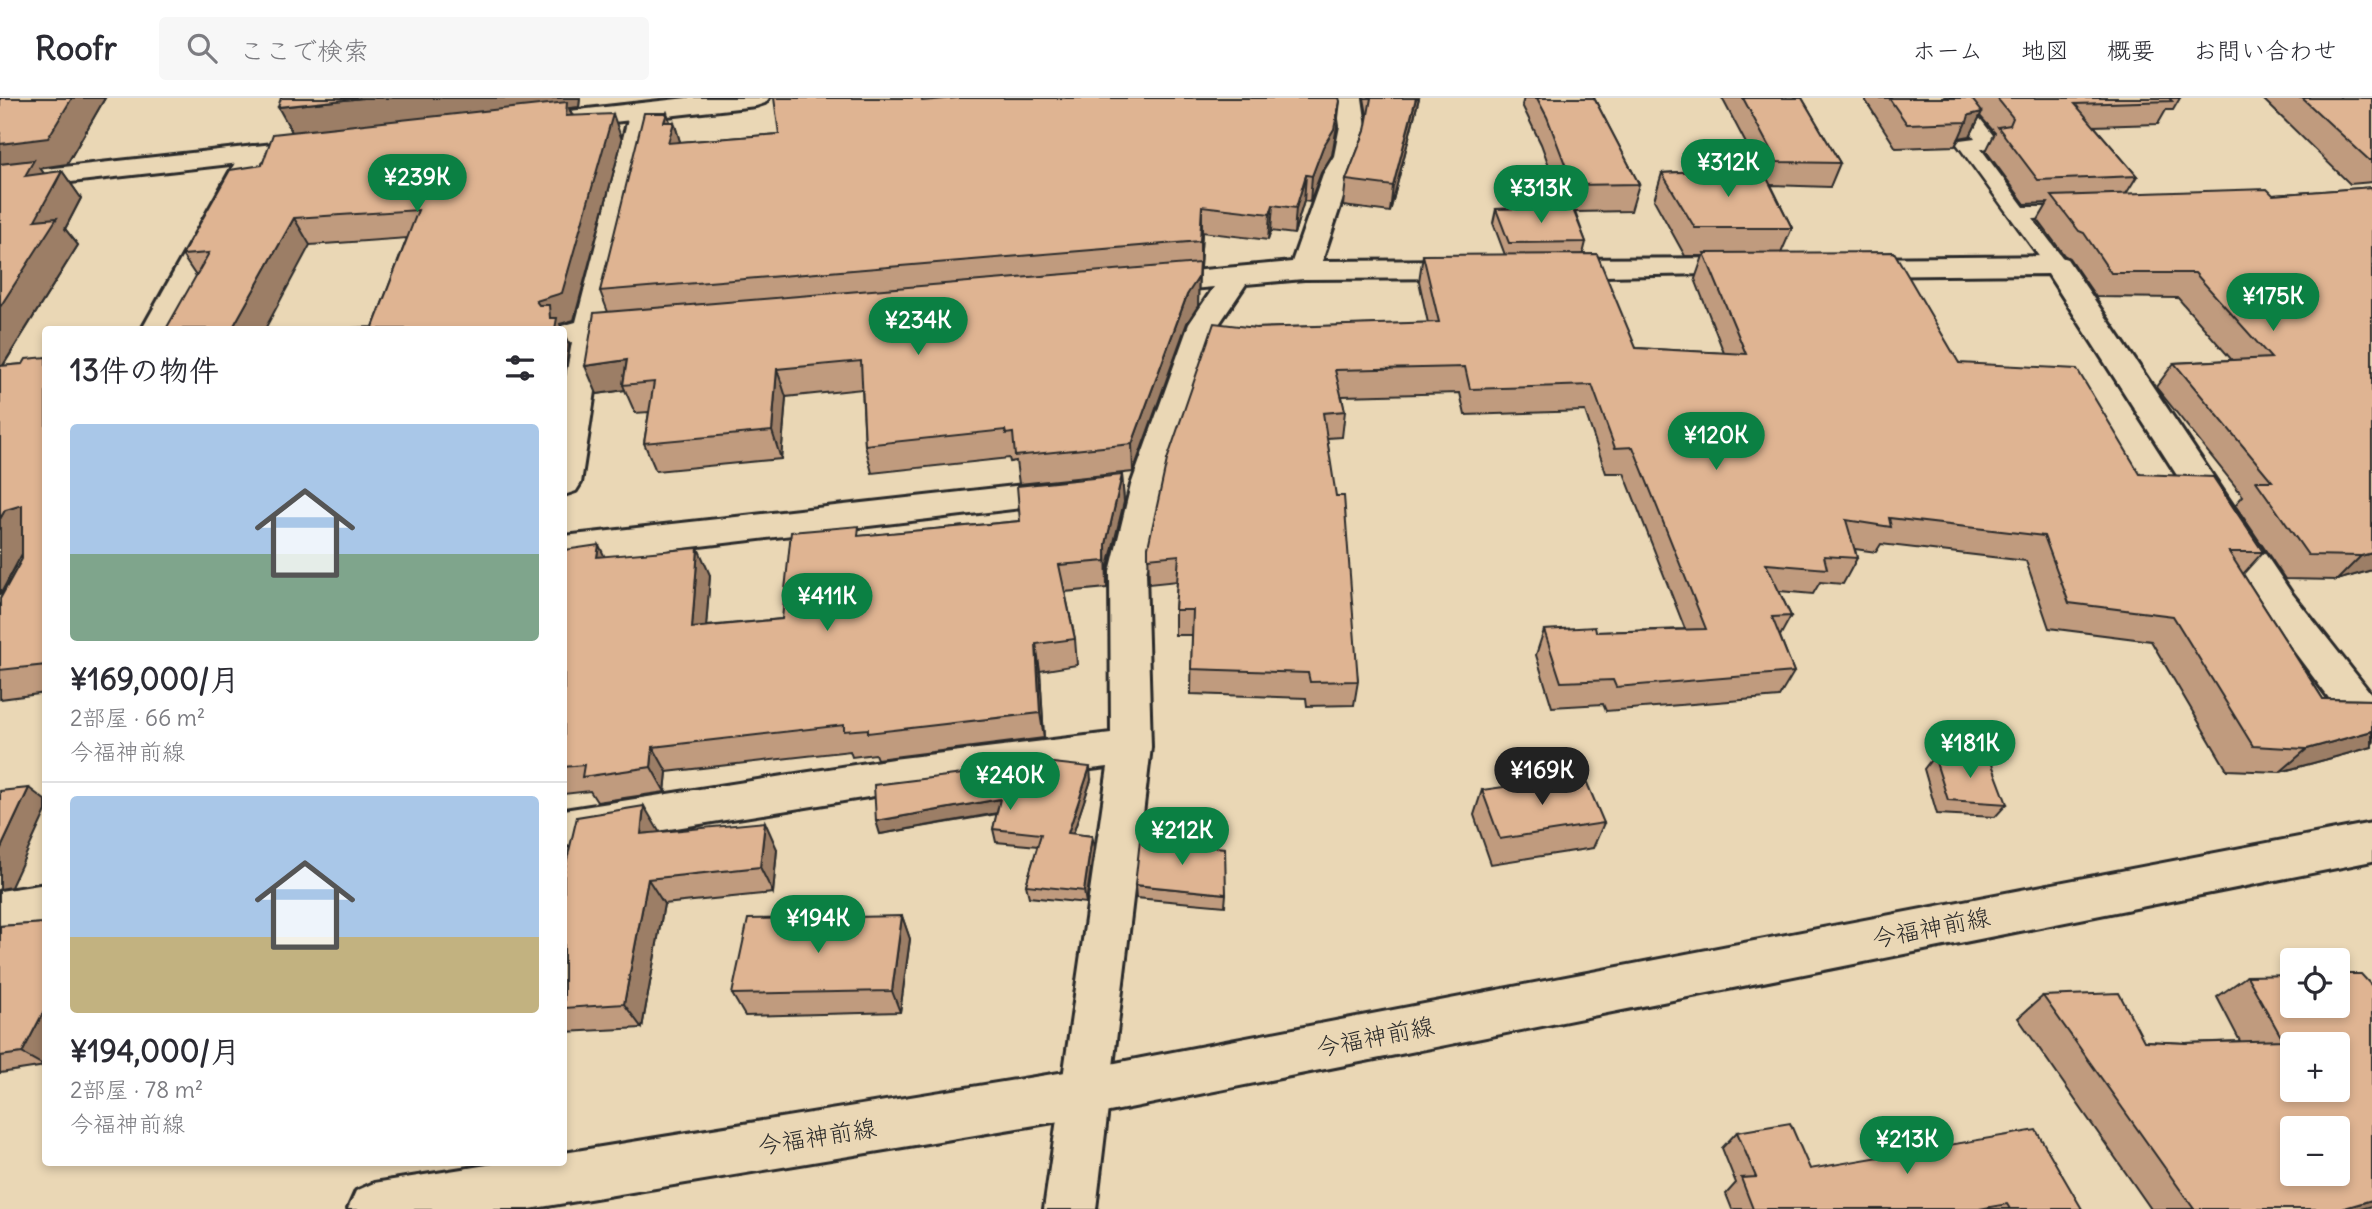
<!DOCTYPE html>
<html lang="ja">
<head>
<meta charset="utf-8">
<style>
	body { margin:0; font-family:Delius,"Klee One",sans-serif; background:#f7f7f7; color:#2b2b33; height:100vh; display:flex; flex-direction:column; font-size:26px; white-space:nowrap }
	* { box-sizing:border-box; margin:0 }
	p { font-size:23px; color:#7c7c81 }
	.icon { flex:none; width:38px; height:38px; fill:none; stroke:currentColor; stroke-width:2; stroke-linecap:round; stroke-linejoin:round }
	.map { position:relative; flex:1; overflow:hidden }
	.side { position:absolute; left:42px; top:228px; width:525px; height:840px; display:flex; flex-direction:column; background:#fff; border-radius:7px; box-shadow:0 4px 10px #0003 }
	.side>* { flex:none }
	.buttons { position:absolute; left:2280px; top:850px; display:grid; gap:14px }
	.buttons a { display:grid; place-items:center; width:70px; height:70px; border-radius:7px; background:#fff; box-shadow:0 4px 10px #0003; font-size:35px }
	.price { position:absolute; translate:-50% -60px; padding:0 16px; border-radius:24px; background:#0b8043; color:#fff; font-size:23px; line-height:46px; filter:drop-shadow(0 2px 4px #0008) }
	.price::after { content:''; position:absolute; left:50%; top:42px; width:21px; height:16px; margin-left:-10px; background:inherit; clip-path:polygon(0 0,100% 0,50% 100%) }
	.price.on { background:#222; color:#fff }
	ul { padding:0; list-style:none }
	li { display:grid; align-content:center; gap:14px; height:371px; padding:0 28px }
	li+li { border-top:2px solid #e1e1e2 }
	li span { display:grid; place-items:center; height:217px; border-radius:7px; color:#555 }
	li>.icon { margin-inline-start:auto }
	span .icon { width:126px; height:126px; fill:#fffc; stroke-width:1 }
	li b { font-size:30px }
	h2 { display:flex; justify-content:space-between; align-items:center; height:84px; padding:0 28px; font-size:30px }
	header { display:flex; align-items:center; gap:42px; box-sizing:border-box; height:98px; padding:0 35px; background:#fff; border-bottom:2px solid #e1e1e2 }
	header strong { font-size:33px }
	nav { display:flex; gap:38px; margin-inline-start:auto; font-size:24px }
	.search { width:490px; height:63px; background:#f7f7f7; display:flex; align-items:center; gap:18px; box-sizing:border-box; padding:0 24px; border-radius:7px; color:#7c7c81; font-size:26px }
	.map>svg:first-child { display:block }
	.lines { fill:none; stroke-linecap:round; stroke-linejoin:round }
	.service-casing { stroke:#2b2b2b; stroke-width:5 }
	.minor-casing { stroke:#2b2b2b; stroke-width:6 }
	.tertiary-casing { stroke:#2b2b2b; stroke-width:6 }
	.service { fill:#ead7b5; fill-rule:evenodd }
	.minor { fill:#ead7b5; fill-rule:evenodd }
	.tertiary { fill:#ead7b5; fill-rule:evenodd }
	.wall { fill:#c09b7e; stroke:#2b2b2b; stroke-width:2 }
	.shaded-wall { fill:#9c7e66; stroke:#2b2b2b; stroke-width:2 }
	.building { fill:#dfb492; stroke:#2b2b2b; stroke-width:2; fill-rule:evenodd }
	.labels { text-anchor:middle; stroke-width:7; stroke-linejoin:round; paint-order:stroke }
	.near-street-label { font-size:24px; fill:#2b2b2b; stroke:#ead7b5 }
</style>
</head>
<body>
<header>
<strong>Roofr</strong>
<div class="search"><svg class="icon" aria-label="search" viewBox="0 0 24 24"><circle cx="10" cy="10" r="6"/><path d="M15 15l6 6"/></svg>ここで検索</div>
<nav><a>ホーム</a><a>地図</a><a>概要</a><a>お問い合わせ</a></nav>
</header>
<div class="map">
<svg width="2372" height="1111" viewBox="0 0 2372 1111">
	<rect width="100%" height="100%" fill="#ead7b5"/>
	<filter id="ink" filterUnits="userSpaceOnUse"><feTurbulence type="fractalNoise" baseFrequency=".0143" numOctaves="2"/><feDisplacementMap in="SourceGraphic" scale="14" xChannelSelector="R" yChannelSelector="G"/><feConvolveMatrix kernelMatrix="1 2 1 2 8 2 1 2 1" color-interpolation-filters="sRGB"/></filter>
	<g filter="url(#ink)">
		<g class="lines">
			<!-- service casing -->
			<g class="service-casing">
				<path id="service" d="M 1945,0 L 1964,0 L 1996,41 L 1999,45 L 1996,49 L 1981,51 L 2024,109 L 2088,109 L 2091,113 L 2081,119 L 2033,121 L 2068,167 L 2065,172 L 2049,172 L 1960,50 L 1957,46 L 1960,42 L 1975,40 Z"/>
			</g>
			<!-- minor casing -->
			<g class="minor-casing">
				<g id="minor">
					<path d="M 1336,0 L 1362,0 L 1366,28 L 1360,58 L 1351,76 L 1322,163 L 1472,162 L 1482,165 L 1487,171 L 1482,177 L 1472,180 L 1304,181 L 1246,186 L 1219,226 L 1165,387 L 1146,474 L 1151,649 L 1096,1111 L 1044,1111 L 1108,669 L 893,695 L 564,748 L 564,712 L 893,661 L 1111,635 L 1110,474 L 1131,387 L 1189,226 L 1214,189 L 1148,195 L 1137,192 L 1133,186 L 1137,180 L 1148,177 L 1292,164 L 1323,76 L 1334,58 L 1340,28 Z"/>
					<path d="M 643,5 L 652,8 L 656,13 L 607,222 L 642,218 L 653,221 L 657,228 L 653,235 L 603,241 L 581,385 L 576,393 L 564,397 L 564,290 L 572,244 L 564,245 L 564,231 L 551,231 L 576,224 L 630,13 L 634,8 Z"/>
					<path d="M 253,48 L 262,50 L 266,56 L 172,231 L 142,231 L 240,56 L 244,50 Z"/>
					<path d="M 2057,158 L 2067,161 L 2290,493 L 2372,597 L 2372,643 L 2358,639 L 2264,513 L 2048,176 L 1851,178 L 1841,175 L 1836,169 L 1841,163 L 1851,160 Z"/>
					<path d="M 1752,160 L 1762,163 L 1767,169 L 1762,175 L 1550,179 L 1540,176 L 1535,170 L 1540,164 L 1550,161 Z"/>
					<path d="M 1069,382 L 1081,385 L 1086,394 L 1081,403 L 564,464 L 564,438 Z"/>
					<path d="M 46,786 L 46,826 L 0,833 L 0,793 Z"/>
				</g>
			</g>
			<!-- tertiary casing -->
			<g class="tertiary-casing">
				<g id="tertiary">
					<path d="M 687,0 L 769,0 L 765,5 L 756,8 L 560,30 L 551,28 L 547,22 L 551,16 L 560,14 Z"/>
					<path d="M 319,41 L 328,43 L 332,49 L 328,55 L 0,92 L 0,76 Z"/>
					<path d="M 2372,725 L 2372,763 L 1084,1019 L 529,1111 L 348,1111 L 356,1093 L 374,1085 L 506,1064 L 564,1064 L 564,1055 L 1084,971 Z"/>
				</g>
			</g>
			<!-- service -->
			<use href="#service" class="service"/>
			<!-- minor -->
			<use href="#minor" class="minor"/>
			<!-- tertiary -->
			<use href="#tertiary" class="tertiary"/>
		</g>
		<!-- wall -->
		<g class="wall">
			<path d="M 0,0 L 105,0 L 67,66 L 40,70 L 44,76 L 62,73 L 81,100 L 65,131 L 78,147 L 3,268 L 23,266 L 46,259 L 46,595 L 0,601 L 0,501 L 22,461 L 22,455 L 0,497 Z"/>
			<path d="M 281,0 L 580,0 L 579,9 L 569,10 L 572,17 L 622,42 L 574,222 L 560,226 L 373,229 L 407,140 L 310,147 L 196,178 L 182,157 L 292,34 Z"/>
			<path d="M 1364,0 L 1419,0 L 1390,114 L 1343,108 L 1346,82 L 1365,33 L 1368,22 Z"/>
			<path d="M 1524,0 L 1594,0 L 1639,86 L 1631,113 L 1575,114 L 1586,144 L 1583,156 L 1636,250 L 1724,255 L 1695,181 L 1703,158 L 1685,158 L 1654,102 L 1662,75 L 1759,70 L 1722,0 L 1802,0 L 1840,65 L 1830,89 L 1771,87 L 1792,130 L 1781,155 L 2140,376 L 2263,454 L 2243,476 L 2323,601 L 2372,602 L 2372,649 L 2280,674 L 2227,672 L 2151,543 L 2049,530 L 2026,463 L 1881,446 L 1876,454 L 1855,451 L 1857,460 L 1843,486 L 1820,484 L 1813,496 L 1779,493 L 1791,518 L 1780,538 L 1794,574 L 1779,599 L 1606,613 L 1603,606 L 1552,609 L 1536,557 L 1544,532 L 1596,534 L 1685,531 L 1624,375 L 1606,375 L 1585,313 L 1465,317 L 1460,295 L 1342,298 L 1345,313 L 1342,339 L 1327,340 L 1358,583 L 1354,607 L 1307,608 L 1306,600 L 1191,596 L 1192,537 L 1175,537 L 1175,512 L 1177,483 L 1149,486 L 1148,449 L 1256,230 L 1428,225 L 1419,183 L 1423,157 L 1505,157 L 1493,125 L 1496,111 L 1564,109 L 1541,46 L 1522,7 Z"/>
			<path d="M 1864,0 L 2180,0 L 2173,12 L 2166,12 L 2158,26 L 2094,28 L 2137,78 L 2126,96 L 2273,97 L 2372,89 L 2372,472 L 2337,482 L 2285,481 L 2235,407 L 2243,398 L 2156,289 L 2174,265 L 2232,262 L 2178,200 L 2096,199 L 2069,160 L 2064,157 L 2038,122 L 2048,105 L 2025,106 L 1986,53 L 1995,35 L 1980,18 L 1970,38 L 1959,40 L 1955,48 L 1896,50 Z"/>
			<path d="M 2262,0 L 2372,0 L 2372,84 L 2350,86 Z"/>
			<path d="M 922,3 L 1337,28 L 1332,57 L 1321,75 L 1310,104 L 1304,103 L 1294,136 L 1271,133 L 1268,142 L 1202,134 L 1200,169 L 1199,169 L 1198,208 L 1187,225 L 1133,374 L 1019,386 L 1016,363 L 1010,364 L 1009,360 L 872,375 L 865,347 L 862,291 L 786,299 L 781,361 L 656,373 L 644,345 L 649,314 L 635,315 L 625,292 L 597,296 L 608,214 L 600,193 L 667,15 L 670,24 L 674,24 L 680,44 L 779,36 Z"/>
			<path d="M 1122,377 L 1124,404 L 1107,473 L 1107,490 L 1065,494 L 1075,541 L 1077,567 L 1040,573 L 1044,640 L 877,661 L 875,656 L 852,659 L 850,653 L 667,674 L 665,694 L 597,704 L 590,693 L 564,696 L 564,452 L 710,477 L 706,528 L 782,521 L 861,438 L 1020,423 Z"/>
			<path d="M 1934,658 L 2007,706 L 1995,719 L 1937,716 L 1924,671 Z"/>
			<path d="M 1091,682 L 1073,736 L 1092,738 L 1094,750 L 1086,805 L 1029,799 L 1026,787 L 1038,748 L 996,744 L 993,731 L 997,716 L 880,736 Z"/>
			<path d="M 1482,692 L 1604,725 L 1593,750 L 1491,766 L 1474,717 Z"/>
			<path d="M 660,734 L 777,751 L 773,795 L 664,806 L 642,930 L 564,934 L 564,774 Z"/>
			<path d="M 1135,787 L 1226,796 L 1225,808 L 1136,800 Z"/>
			<path d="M 902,818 L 910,841 L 900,914 L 745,918 L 732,896 Z"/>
			<path d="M 46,825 L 46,967 L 45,968 L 0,975 L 0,828 Z"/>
			<path d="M 2247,878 L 2372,888 L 2372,1108 L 2361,1111 L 2151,1111 L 2018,920 L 2043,898 L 2144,943 L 2186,945 L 2240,943 L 2217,899 Z"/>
			<path d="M 1737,1034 L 1810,1071 L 2082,1111 L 1732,1111 L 1726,1096 L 1736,1085 L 1722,1050 Z"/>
		</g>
		<!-- shaded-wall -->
		<g class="shaded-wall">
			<path d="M 72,0 L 105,0 L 67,66 L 40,70 L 54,89 L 62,73 L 81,100 L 65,131 L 78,147 L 0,272 L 0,46 Z"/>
			<path d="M 363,0 L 580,0 L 579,9 L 569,10 L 577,31 L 296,41 L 278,9 Z"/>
			<path d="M 1416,0 L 1419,0 L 1390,114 L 1393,88 Z"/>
			<path d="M 1340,3 L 1337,28 L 1332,57 L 1321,75 L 1310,104 L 1312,78 Z"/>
			<path d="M 1982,14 L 1970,38 L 1959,40 L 1969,17 Z"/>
			<path d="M 667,15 L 672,30 L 674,24 L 682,50 L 668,45 L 664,24 Z"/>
			<path d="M 613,16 L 622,42 L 574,222 L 560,226 L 562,231 L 555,231 L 536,203 Z"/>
			<path d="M 1306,77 L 1304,103 L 1294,136 L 1296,110 Z"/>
			<path d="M 1273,107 L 1271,133 L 1268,142 L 1270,116 Z"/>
			<path d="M 1202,108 L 1202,134 L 1200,169 L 1200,143 Z"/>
			<path d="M 294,120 L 310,147 L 265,231 L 232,231 Z"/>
			<path d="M 1199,165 L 1198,208 L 1187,225 L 1133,374 L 1132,346 Z"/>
			<path d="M 564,235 L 569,247 L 564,286 Z"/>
			<path d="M 627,262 L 623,287 L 625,292 L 597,296 L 585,268 Z"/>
			<path d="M 777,271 L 786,299 L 781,361 L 772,333 Z"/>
			<path d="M 1122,377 L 1124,404 L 1107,473 L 1107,490 L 1106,446 Z"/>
			<path d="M 22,407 L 31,439 L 0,497 L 0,421 L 5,412 Z"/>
			<path d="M 599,447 L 612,474 L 597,459 Z"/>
			<path d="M 698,450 L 710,477 L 704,556 L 692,530 Z"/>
			<path d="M 2372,455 L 2372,472 L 2337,482 L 2361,458 Z"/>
			<path d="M 1036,546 L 1040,573 L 1044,640 L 1040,615 Z"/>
			<path d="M 2372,633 L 2372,649 L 2280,674 L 2307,651 Z"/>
			<path d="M 653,649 L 667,674 L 665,694 L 651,669 Z"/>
			<path d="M 1090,669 L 1091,682 L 1069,748 L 1068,735 Z"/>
			<path d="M 29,690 L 46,703 L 46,713 L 11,789 L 0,791 L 0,752 Z"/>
			<path d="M 1000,701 L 1003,714 L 880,736 L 876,723 Z"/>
			<path d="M 644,708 L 660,735 L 641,736 Z"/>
			<path d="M 765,724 L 777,751 L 773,795 L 760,769 Z"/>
			<path d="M 1092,738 L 1094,750 L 1086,805 L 1084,793 Z"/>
			<path d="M 648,781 L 664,806 L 642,930 L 624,906 Z"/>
			<path d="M 902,818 L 910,841 L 900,914 L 892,893 Z"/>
			<path d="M 46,909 L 46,967 L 45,968 L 22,955 Z"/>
			<path d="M 2372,1102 L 2372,1108 L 2361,1111 L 2341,1111 Z"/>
		</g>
		<!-- building -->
		<g class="building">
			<path d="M 0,0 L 72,0 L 48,40 L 0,46 Z"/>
			<path d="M 281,0 L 363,0 L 278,9 Z"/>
			<path d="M 774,0 L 921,0 L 922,3 L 959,0 L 1339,0 L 1340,3 L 1334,31 L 1323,49 L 1312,78 L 1306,77 L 1296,110 L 1273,107 L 1270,116 L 1202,108 L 1200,143 L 600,193 L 644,15 L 667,15 L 664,24 L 674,24 L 668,45 L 779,36 Z"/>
			<path d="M 1371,0 L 1416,0 L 1393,88 L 1346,82 L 1365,33 Z"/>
			<path d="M 1537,0 L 1594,0 L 1639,86 L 1573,87 L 1547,19 Z"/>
			<path d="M 1743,0 L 1802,0 L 1840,65 L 1777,64 Z"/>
			<path d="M 1889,0 L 1971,0 L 1982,14 L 1969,17 L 1967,24 L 1907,26 Z"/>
			<path d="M 1997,0 L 2169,0 L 2172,3 L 2075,6 L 2137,78 L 2038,82 L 1998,29 L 2010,27 L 2013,20 Z"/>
			<path d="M 2302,0 L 2372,0 L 2372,62 L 2369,62 Z"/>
			<path d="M 567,4 L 566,18 L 613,16 L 562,195 L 536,203 L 539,207 L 549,207 L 550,220 L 557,220 L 555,231 L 329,231 L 373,229 L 418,112 L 294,120 L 232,231 L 166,231 L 209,155 L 182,157 L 230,72 L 262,67 L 273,36 Z"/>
			<path d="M 34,62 L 25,78 L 62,73 L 35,122 L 57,120 L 0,209 L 0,66 Z"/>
			<path d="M 1762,70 L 1792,130 L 1695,130 L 1662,75 Z"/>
			<path d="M 2372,89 L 2372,455 L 2361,458 L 2308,457 L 2256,383 L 2272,383 L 2174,265 L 2271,260 L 2195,175 L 2111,175 L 2084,135 L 2079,133 L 2052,98 L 2267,91 L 2273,97 Z"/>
			<path d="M 1572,109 L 1586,144 L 1509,145 L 1496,111 Z"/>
			<path d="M 1894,154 L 1959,265 L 2077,271 L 2140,376 L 2213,379 L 2263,454 L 2229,454 L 2323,601 L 2372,602 L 2372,633 L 2307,651 L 2253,648 L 2173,518 L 2069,505 L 2044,438 L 1889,420 L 1891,429 L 1846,422 L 1857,460 L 1824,458 L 1827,471 L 1766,466 L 1791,518 L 1772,519 L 1794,574 L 1616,589 L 1613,582 L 1561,584 L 1544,532 L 1595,529 L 1596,534 L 1706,531 L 1633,349 L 1615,350 L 1592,287 L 1470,291 L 1465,269 L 1335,272 L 1345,313 L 1323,315 L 1336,398 L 1344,398 L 1358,583 L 1310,584 L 1308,575 L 1191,571 L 1193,512 L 1175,512 L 1179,457 L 1148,460 L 1148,449 L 1167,362 L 1214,225 L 1256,230 L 1439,224 L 1423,157 L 1597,156 L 1636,250 L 1746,256 L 1704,155 Z"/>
			<path d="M 1199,165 L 1198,180 L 1187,197 L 1132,346 L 1015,358 L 1013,335 L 1006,336 L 1005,332 L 865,347 L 861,263 L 777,271 L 772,333 L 644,345 L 654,284 L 623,287 L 627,262 L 585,268 L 594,215 Z"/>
			<path d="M 46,259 L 46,567 L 0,572 L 0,501 L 22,461 L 22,407 L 5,412 L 0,421 L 0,268 L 23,266 L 26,261 Z"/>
			<path d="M 1122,377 L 1106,446 L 1106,463 L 1059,467 L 1075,541 L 1036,546 L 1040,615 L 868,635 L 868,631 L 844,633 L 844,627 L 653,649 L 651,669 L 582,679 L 584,667 L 564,669 L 564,452 L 599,447 L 597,459 L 698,450 L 692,530 L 782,521 L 791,434 L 859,428 L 858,438 L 1020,423 L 1017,388 Z"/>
			<path d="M 1934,658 L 1990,661 L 2007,706 L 1948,702 Z"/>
			<path d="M 1053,665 L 1090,669 L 1068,735 L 1092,738 L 1084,793 L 1026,787 L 1041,736 L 993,731 L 1000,701 L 876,723 L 874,687 Z"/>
			<path d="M 1584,678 L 1604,725 L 1500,741 L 1482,692 Z"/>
			<path d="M 29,690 L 0,752 L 0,693 Z"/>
			<path d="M 644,708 L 641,736 L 765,724 L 760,769 L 648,781 L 624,906 L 564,910 L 564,774 L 577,719 Z"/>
			<path d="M 1140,742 L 1225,750 L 1226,796 L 1135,787 Z"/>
			<path d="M 902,818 L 892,893 L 732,896 L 748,821 Z"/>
			<path d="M 46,825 L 46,909 L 22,955 L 0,958 L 0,828 Z"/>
			<path d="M 2338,876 L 2361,876 L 2372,888 L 2372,1102 L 2341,1111 L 2194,1111 L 2043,898 L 2119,895 L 2144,943 L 2186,945 L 2283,942 L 2247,878 L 2292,877 L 2292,908 L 2338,908 ZM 2292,947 L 2338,947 L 2338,992 L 2292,992 ZM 2292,1031 L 2338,1031 L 2338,1076 L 2292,1076 Z"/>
			<path d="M 1790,1025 L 1810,1071 L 2036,1032 L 2082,1111 L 2010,1111 L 2007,1106 L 1979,1111 L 1753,1111 L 1741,1080 L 1756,1079 L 1737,1034 Z"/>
		</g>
	</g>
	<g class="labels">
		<!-- near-street labels -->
		<g class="near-street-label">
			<text transform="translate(1931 830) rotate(-11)" y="8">今福神前線</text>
			<text transform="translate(1375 939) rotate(-11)" y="8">今福神前線</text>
			<text transform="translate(817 1039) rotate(-9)" y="8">今福神前線</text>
		</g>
	</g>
</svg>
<div class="buttons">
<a><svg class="icon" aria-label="locate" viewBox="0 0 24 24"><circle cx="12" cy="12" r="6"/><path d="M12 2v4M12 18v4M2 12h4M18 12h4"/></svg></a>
<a>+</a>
<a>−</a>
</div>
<b class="price" style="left:1728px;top:101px">¥312K</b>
<b class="price" style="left:417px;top:116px">¥239K</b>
<b class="price" style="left:1541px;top:127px">¥313K</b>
<b class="price" style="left:2273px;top:235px">¥175K</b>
<b class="price" style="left:918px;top:259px">¥234K</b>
<b class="price" style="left:1716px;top:374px">¥120K</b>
<b class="price" style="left:827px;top:535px">¥411K</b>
<b class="price" style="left:1970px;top:682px">¥181K</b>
<b class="price on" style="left:1542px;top:709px">¥169K</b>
<b class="price" style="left:1010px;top:714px">¥240K</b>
<b class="price" style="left:1182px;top:769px">¥212K</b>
<b class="price" style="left:818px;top:857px">¥194K</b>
<b class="price" style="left:1907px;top:1078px">¥213K</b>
<section class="side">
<h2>13件の物件<svg class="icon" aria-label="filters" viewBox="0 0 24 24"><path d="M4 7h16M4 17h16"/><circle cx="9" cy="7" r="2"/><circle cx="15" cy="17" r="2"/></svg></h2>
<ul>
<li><span style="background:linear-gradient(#a9c7e8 60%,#7fa58c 0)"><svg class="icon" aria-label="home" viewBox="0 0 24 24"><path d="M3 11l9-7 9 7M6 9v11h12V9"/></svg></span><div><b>¥169,000/月</b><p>2部屋 · 66 m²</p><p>今福神前線</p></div></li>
<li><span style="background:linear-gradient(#a9c7e8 65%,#c2b280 0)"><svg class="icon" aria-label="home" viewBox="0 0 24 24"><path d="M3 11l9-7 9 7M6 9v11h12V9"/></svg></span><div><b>¥194,000/月</b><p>2部屋 · 78 m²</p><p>今福神前線</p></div></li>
</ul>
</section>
</div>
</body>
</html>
